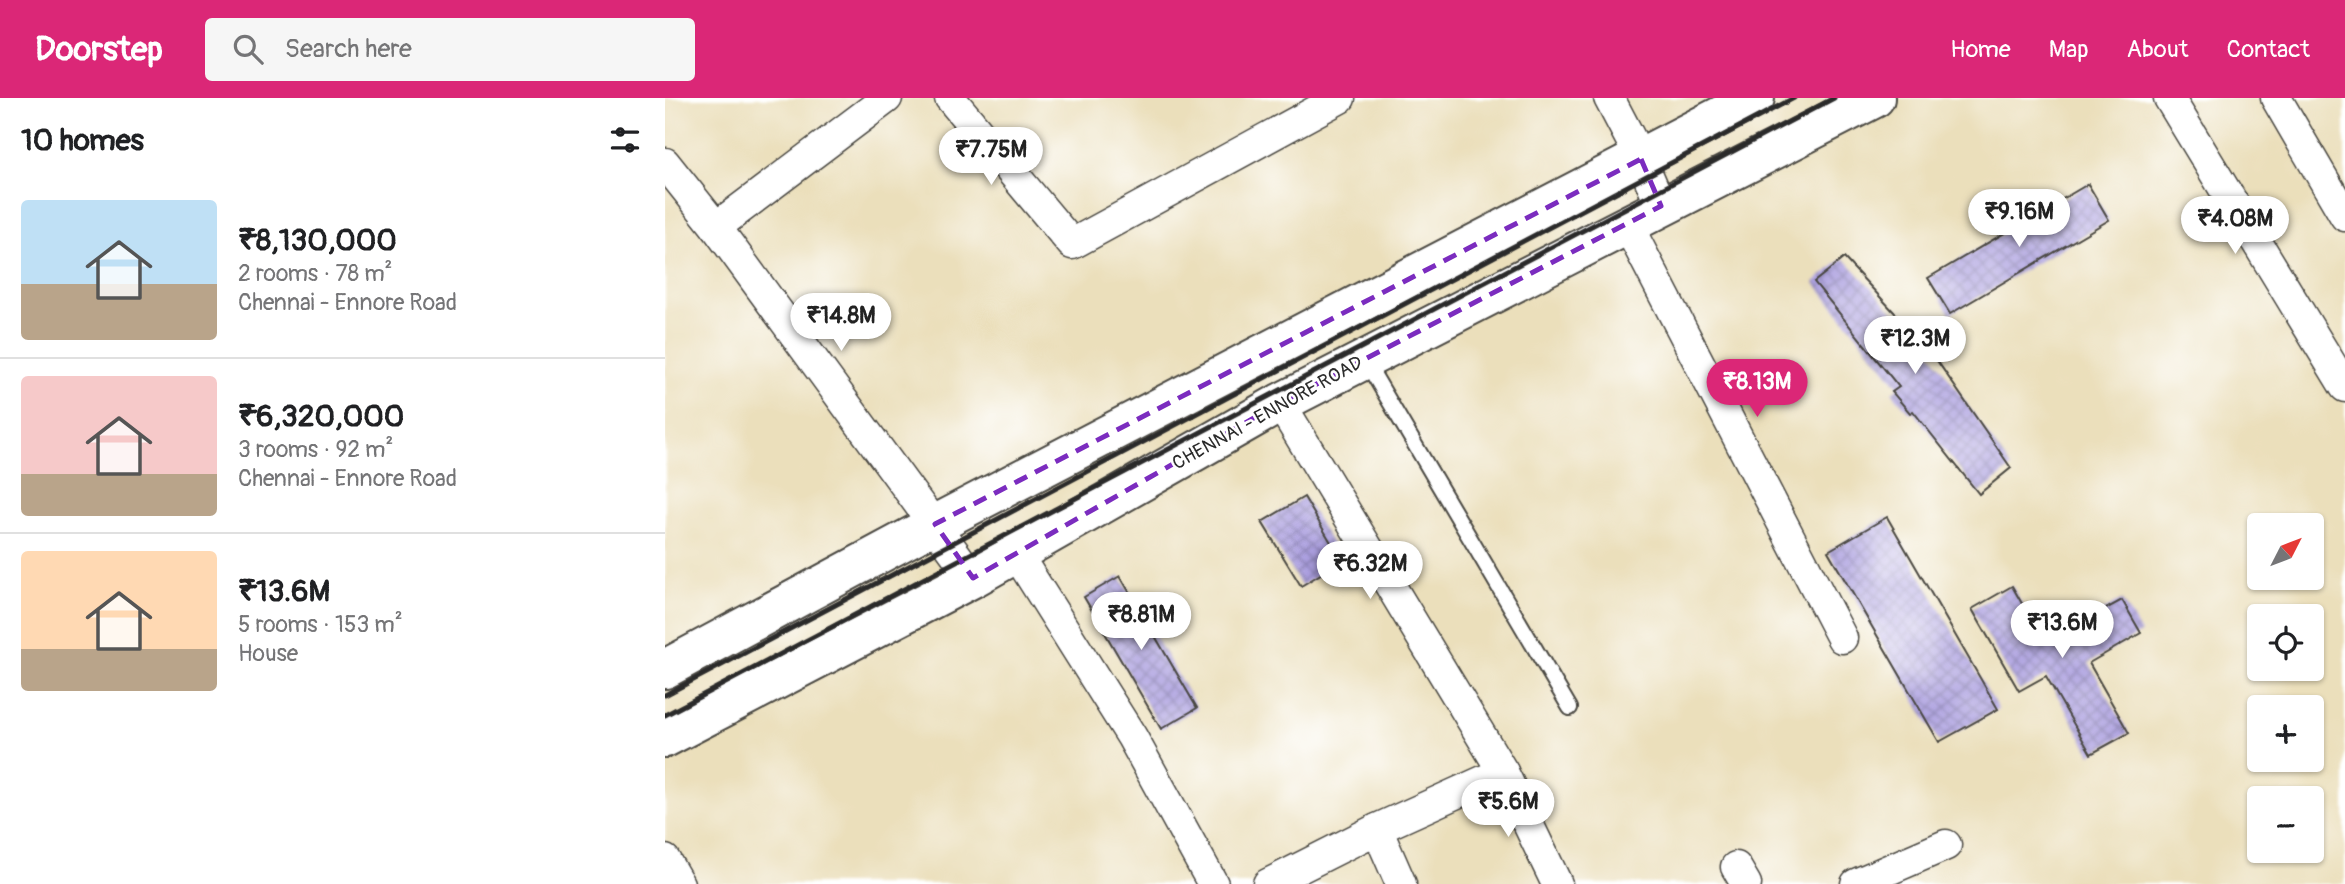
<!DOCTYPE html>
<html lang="en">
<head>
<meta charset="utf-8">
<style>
	body { margin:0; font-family:Pangolin,sans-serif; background:#f6f6f6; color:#202124; height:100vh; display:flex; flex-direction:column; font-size:26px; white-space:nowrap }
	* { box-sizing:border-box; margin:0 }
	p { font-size:23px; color:#757577 }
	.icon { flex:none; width:38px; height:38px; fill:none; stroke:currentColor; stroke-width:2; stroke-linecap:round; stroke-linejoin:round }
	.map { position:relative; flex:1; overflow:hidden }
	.panel { display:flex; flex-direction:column; background:#fff; width:665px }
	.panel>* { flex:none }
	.needle { width:46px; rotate:48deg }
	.fabs { position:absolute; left:1582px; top:415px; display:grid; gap:14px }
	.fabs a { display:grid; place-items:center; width:77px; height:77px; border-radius:7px; background:#fff; box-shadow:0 2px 5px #0004; font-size:35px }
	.price { position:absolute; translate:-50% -60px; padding:0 16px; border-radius:24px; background:#fff; color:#222; font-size:23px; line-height:46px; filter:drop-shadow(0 2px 4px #0008) }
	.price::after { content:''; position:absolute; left:50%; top:42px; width:21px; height:16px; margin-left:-10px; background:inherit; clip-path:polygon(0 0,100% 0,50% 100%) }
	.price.on { background:#db2777; color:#fff }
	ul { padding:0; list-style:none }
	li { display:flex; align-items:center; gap:21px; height:175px; padding:0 21px }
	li+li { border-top:2px solid #e0e0e0 }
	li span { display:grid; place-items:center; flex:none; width:196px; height:140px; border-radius:7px; color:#555 }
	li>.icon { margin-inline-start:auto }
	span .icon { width:84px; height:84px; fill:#fffc; stroke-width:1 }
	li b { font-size:30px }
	h2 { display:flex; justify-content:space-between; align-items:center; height:84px; padding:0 21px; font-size:30px }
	header { display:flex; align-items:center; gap:42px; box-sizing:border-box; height:98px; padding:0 35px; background:#db2777; color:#fff }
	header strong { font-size:33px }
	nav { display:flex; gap:38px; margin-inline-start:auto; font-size:24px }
	.search { width:490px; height:63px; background:#f6f6f6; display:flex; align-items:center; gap:18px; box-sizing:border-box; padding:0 24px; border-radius:7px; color:#757577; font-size:26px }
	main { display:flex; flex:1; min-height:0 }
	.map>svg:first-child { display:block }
	.building { fill:url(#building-cross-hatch) }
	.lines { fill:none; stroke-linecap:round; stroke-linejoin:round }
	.lane-casing { stroke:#484641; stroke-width:18 }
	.street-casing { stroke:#484641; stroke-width:33 }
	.primary-casing { stroke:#484641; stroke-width:42 }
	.lane { stroke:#fff; stroke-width:14 }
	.street { stroke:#fff; stroke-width:30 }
	.primary { stroke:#fff; stroke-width:38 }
	.rail { stroke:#2b2b2b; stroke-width:5 }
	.marked { fill:none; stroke:#7b2cbf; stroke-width:5; stroke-dasharray:14 9; stroke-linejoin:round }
	.labels { text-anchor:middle; stroke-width:5; stroke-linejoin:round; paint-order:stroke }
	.street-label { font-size:19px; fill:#2b2b2b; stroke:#fff }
</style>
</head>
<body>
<header>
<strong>Doorstep</strong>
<div class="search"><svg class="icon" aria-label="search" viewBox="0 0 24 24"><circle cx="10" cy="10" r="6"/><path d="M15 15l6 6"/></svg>Search here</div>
<nav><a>Home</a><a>Map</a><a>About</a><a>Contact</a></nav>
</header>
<main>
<section class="panel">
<h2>10 homes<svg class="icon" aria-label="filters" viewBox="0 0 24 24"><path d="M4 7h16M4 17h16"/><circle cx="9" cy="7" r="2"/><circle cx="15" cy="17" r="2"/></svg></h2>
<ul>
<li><span style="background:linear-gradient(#bfe0f5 60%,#b9a48a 0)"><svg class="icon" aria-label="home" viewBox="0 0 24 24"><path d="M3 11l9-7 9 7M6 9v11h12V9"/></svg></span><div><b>₹8,130,000</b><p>2 rooms · 78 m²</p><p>Chennai - Ennore Road</p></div></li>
<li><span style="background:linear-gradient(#f6c9c9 70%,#b9a48a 0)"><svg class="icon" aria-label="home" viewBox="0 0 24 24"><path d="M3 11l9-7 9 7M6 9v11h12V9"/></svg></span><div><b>₹6,320,000</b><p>3 rooms · 92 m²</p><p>Chennai - Ennore Road</p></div></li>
<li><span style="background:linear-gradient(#ffd9b3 70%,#b9a48a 0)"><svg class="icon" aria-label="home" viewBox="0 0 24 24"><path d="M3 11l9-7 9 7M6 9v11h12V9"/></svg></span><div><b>₹13.6M</b><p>5 rooms · 153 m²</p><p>House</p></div></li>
</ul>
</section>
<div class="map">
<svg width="1680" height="786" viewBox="0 0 1680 786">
	<defs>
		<pattern id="building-cross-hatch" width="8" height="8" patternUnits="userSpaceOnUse" patternTransform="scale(1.75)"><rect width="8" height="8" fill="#ab9fdf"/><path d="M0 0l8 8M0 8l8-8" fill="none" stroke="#8b82b5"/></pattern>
	</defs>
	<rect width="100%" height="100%" fill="#fff"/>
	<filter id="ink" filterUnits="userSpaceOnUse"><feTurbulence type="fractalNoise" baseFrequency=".0143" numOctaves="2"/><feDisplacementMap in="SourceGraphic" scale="14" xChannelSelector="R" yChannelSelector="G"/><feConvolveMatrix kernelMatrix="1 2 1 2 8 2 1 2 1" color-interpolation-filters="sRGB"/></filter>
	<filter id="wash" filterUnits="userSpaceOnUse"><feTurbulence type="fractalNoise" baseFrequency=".00686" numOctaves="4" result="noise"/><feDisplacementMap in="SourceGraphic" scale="28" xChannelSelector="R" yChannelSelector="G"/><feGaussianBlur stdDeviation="1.57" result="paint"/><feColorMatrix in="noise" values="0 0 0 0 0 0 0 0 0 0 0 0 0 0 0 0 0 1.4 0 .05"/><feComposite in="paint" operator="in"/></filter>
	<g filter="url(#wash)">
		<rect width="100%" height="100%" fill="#ebdfbb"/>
		<g id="blocks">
			<!-- building -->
			<g class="building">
				<path d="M 1423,86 L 1444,122 L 1285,216 L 1263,180 Z"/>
				<path d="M 1179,160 L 1266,254 L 1346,370 L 1314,396 L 1248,313 L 1245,315 L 1227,294 L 1234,289 L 1149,184 Z"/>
				<path d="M 639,399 L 677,463 L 636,488 L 597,424 Z"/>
				<path d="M 1222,419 L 1333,611 L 1274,644 L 1163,453 Z"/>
				<path d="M 455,478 L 532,610 L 496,631 L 419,499 Z"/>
				<path d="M 1347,488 L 1377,541 L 1404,526 L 1406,530 L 1457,502 L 1476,535 L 1424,565 L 1464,635 L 1426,656 L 1381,578 L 1354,593 L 1307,511 Z"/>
			</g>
		</g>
	</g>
	<g filter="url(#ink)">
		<use href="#blocks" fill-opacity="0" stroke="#484641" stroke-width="2"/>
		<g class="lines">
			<!-- lane casing -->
			<g class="lane-casing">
				<path id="lane" d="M 700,262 L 905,610"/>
			</g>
			<!-- street casing -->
			<g class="street-casing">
				<g id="street">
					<path d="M 285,0 L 407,146 L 675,0"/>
					<path d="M 944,0 L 976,61 L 996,108"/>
					<path d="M 1504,0 L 1680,289"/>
					<path d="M 1611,0 L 1680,118"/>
					<path d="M 0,65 L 51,129 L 308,480"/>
					<path d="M 962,126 L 1177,540"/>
					<path d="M 51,129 L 222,0"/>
					<path d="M 615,305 L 838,674 L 892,786"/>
					<path d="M 351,455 L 467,639 L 548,786"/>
					<path d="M 712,731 L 736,786"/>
					<path d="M 0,762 L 14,786"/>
					<path d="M 1071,769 L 1081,786"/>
					<path d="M 603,786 L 712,731 L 838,674"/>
					<path d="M 1191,786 L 1281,747"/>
				</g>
			</g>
			<!-- primary casing -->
			<g class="primary-casing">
				<g id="primary">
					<path d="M 0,571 L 270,426 L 1090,0"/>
					<path d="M 0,640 L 308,480 L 615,305 L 1210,0"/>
				</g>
			</g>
			<!-- lane -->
			<use href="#lane" class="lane"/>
			<!-- street -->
			<use href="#street" class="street"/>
			<!-- primary -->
			<use href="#primary" class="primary"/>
			<!-- rail -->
			<g class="rail">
				<path d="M 0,597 L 1129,0"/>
				<path d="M 0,617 L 1169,0"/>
			</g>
		</g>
	</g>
	<!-- marked area -->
	<path class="marked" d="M 976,61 L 996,108 L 615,305 L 308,480 L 270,426 Z"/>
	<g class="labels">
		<!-- street labels -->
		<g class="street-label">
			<text transform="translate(602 314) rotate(-29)" y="7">CHENNAI - ENNORE ROAD</text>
		</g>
	</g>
</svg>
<div class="fabs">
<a><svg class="needle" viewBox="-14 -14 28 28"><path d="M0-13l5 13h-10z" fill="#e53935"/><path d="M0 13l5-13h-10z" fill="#757577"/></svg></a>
<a><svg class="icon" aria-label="locate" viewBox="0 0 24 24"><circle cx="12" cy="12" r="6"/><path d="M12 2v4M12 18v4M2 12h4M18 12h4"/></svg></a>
<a>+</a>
<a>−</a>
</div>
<b class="price" style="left:326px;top:89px">₹7.75M</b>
<b class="price" style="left:1354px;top:151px">₹9.16M</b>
<b class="price" style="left:1570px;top:158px">₹4.08M</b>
<b class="price" style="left:176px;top:255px">₹14.8M</b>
<b class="price" style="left:1250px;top:278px">₹12.3M</b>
<b class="price on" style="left:1092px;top:321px">₹8.13M</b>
<b class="price" style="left:705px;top:503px">₹6.32M</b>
<b class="price" style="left:476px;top:554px">₹8.81M</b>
<b class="price" style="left:1397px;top:562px">₹13.6M</b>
<b class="price" style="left:843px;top:741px">₹5.6M</b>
</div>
</main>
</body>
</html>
